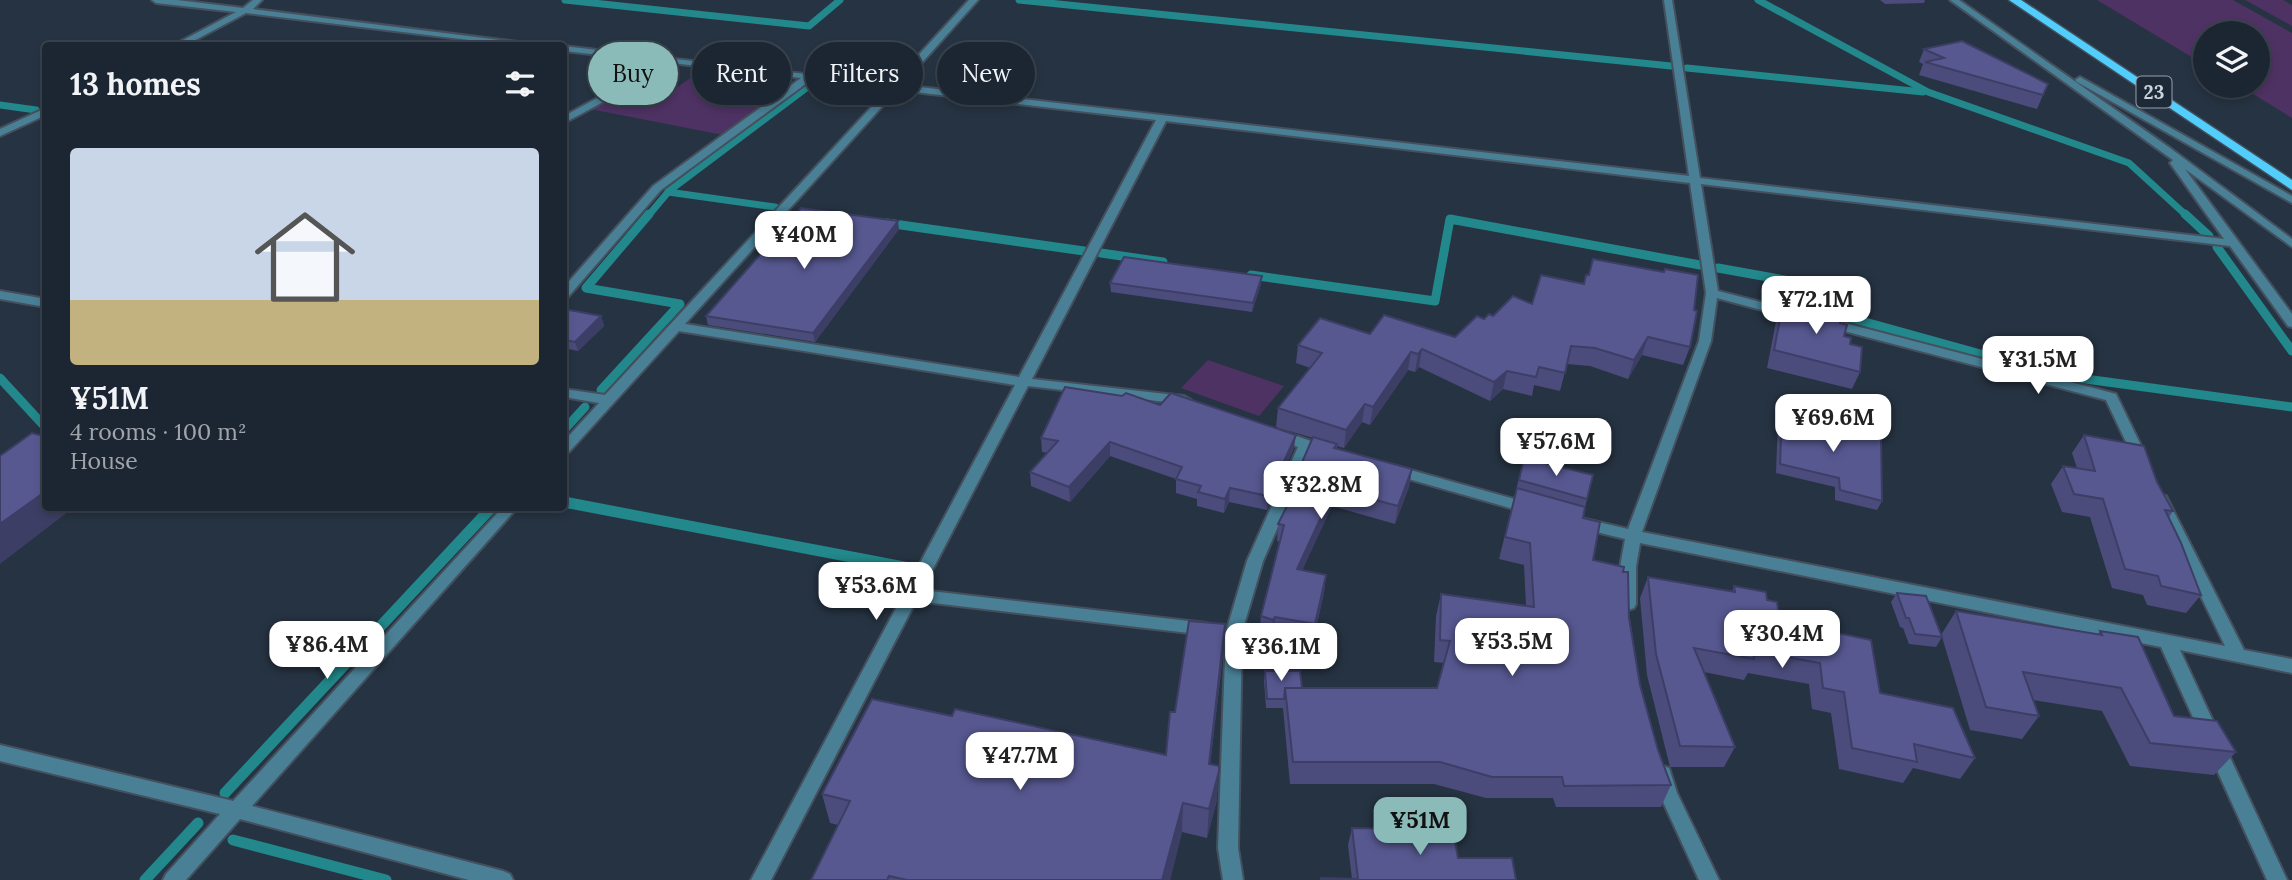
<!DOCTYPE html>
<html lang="en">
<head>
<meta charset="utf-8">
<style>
	body { margin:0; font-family:Lora,serif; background:#252e3a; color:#f1f3f6; height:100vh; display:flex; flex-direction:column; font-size:26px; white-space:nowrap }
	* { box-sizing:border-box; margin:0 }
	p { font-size:23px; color:#a0a5ac }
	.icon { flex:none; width:38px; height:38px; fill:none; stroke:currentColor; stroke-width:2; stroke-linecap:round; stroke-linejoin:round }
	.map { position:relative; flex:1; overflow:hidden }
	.panel { position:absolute; left:42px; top:42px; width:525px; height:469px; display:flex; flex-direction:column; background:#1c2632; border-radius:7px; box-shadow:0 4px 10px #0003,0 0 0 2px #3a434d }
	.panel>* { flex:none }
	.top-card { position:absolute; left:588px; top:42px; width:665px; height:63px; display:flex; gap:14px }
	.tools { position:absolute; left:2193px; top:21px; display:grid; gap:14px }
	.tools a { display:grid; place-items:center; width:77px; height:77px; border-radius:50%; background:#1c2632; box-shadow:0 4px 10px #0003,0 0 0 2px #3a434d; font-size:35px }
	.price { position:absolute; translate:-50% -60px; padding:0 16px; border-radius:14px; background:#fff; color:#222; font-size:23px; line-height:46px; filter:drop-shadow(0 2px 4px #0008) }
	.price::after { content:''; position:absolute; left:50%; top:42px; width:21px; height:16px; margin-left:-10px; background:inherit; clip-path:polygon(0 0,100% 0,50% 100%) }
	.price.selected { background:#8bbbb9; color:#111 }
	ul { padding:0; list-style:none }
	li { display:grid; align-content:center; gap:14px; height:371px; padding:0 28px }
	li span { display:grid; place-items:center; height:217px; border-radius:7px; color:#555 }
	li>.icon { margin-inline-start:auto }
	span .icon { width:126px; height:126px; fill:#fffc; stroke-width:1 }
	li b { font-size:30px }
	h2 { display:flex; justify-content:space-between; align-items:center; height:84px; padding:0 28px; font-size:30px }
	.pill { padding:0 24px; border-radius:32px; background:#1c2632; box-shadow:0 4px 10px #0003,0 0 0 2px #3a434d; font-size:24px; line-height:63px }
	.pill.selected { background:#8bbbb9; color:#111 }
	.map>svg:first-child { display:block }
	.green { fill:#4e3263 }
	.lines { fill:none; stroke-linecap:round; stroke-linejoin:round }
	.stream-far2 { stroke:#22888b; stroke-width:7 }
	.stream-far1 { stroke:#22888b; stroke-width:9 }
	.stream { stroke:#22888b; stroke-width:11 }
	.street-casing { stroke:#44505e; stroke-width:4 }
	.primary-casing { stroke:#44505e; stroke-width:3 }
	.street { fill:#4a8096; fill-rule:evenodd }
	.primary { fill:#51cefc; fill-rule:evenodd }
	.wall { fill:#4b4c7c }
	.shaded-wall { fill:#3d3e65 }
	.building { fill:#575890; stroke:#3d3e65; stroke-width:2 }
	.labels { text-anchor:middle; stroke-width:5; stroke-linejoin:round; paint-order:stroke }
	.shield { fill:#1d2937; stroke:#97a0ab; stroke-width:2 }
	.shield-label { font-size:19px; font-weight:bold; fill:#cbd3dd }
</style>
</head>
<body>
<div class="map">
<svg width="2292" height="880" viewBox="0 0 2292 880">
	<rect width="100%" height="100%" fill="#263342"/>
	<!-- green -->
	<g class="green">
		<path d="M 2097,0 L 2233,0 L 2292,33 L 2292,118 L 2240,86 L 2258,86 L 2258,33 L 2205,33 L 2205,65 Z"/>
		<path d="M 2245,0 L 2283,0 L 2292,5 L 2292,26 Z"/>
		<path d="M 705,68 L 790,85 L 723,135 L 590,109 L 635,85 L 670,92 Z"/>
		<path d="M 1208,360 L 1284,386 L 1259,416 L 1181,388 Z"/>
	</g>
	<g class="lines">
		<!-- stream-far2 -->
		<g class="stream-far2">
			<path d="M 565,0 L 809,26 L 840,0"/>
			<path d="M 1019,0 L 1671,66"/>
			<path d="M 1758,0 L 1928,92 L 2129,163 L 2187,216"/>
			<path d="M 1687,68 L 1923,92"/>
			<path d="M 0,105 L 36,110"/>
			<path d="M 668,192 L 775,207"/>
			<path d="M 648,216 L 669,191 L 813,83"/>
		</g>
		<!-- stream-far1 -->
		<g class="stream-far1">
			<path d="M 2185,214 L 2209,236"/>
			<path d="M 887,223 L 1084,251"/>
			<path d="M 2217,247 L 2292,351"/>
			<path d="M 1101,253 L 1163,262"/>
			<path d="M 1718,268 L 1790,281 L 1783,300 L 1794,303"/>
			<path d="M 1251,275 L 1435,301 L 1450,219 L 1700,265"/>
			<path d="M 1829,312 L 2056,375 L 2292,407"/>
			<path d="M 0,378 L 46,428"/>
			<path d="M 601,390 L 680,304 L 586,288 L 649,214"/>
			<path d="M 564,430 L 585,407"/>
		</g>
		<!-- stream -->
		<g class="stream">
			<path d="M 564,502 L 909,568"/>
			<path d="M 225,793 L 491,508"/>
			<path d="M 233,840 L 386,880"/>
			<path d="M 145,880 L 198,823"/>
		</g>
		<!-- street casing -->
		<g class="street-casing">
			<g id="street">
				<path d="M 152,0 L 177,0 L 243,8 L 253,0 L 262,0 L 253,9 L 549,46 L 518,46 L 246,13 L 184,46 L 172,46 L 236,12 L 156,3 Z"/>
				<path d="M 969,0 L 978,0 L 902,85 L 1689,176 L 1664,0 L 1672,0 L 1700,178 L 2224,239 L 2170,163 L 2173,160 L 1950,0 L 1959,0 L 2170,148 L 2292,239 L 2292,247 L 2185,169 L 2292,314 L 2292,327 L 2288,326 L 2230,246 L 1701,184 L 1718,291 L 1799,312 L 1801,315 L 1795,319 L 1717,298 L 1711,341 L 1642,532 L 2225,646 L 2154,500 L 2156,496 L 2166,496 L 2244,650 L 2292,659 L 2292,673 L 2180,650 L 2287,880 L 2267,880 L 2161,647 L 1640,543 L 1636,567 L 1636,604 L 1634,608 L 1628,610 L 1622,608 L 1620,604 L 1620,567 L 1625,539 L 1576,527 L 1573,523 L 1576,519 L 1581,518 L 1628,529 L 1699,341 L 1706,293 L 1690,183 L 1166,121 L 1032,379 L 1184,396 L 1191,400 L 1184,404 L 1028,386 L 922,590 L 1206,623 L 1212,625 L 1214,629 L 1212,633 L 1206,635 L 916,601 L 771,880 L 751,880 L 1015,385 L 679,331 L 569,452 L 564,454 L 564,441 L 599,403 L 564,397 L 564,389 L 605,395 L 888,89 L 811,80 L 661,190 L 568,297 L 564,298 L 564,287 L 653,186 L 801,78 L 663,62 L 633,86 L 564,123 L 564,116 L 627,82 L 653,61 L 564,51 L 563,46 L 892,84 ZM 897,90 L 1156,120 L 1019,377 L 685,324 Z"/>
				<path d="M 2080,77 L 2292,196 L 2292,203 L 2077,82 L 2075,80 Z"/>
				<path d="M 46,108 L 46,115 L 0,136 L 0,129 Z"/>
				<path d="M 0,291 L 46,299 L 46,307 L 0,299 Z"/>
				<path d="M 1829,319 L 2116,394 L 2148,460 L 2141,465 L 2136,463 L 2106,400 L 1825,326 L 1823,323 L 1825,320 Z"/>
				<path d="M 1279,430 L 1331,448 L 1333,451 L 1326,456 L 1311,451 L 1263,561 L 1242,632 L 1238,848 L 1243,880 L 1223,880 L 1218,848 L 1226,632 L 1247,561 L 1298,447 L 1274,438 L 1272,435 Z"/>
				<path d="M 1396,466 L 1536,505 L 1538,509 L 1536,513 L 1531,514 L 1391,474 L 1389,471 Z"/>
				<path d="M 502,508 L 517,508 L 252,806 L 503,871 L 510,874 L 513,880 L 469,880 L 240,819 L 186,880 L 163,880 L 166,874 L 220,814 L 0,761 L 0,745 L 233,801 Z"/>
				<path d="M 1663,766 L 1669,768 L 1677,793 L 1719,880 L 1699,880 L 1659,793 L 1654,774 L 1657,768 Z"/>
			</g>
		</g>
		<!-- primary casing -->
		<g class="primary-casing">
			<path id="primary" d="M 2009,0 L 2021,0 L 2292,180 L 2292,190 Z"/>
		</g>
		<!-- street -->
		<use href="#street" class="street"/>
		<!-- primary -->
		<use href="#primary" class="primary"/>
	</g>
	<!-- wall -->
	<g class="wall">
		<path d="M 1880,0 L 1925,0 L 1924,3 L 1885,4 Z"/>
		<path d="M 1924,49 L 2043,95 L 2037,109 L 1919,75 L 1923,64 L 1919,62 Z"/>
		<path d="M 899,229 L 815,342 L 708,325 L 706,316 Z"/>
		<path d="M 1262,276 L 1261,284 L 1252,312 L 1111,292 L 1110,283 Z"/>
		<path d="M 1784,299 L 1840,323 L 1844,336 L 1850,344 L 1860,372 L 1852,389 L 1767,368 L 1777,316 Z"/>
		<path d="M 1532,304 L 1690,347 L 1683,365 L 1642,355 L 1628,379 L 1590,366 L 1567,364 L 1560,391 L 1534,385 L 1532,396 L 1503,389 L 1490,401 L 1419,367 L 1415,372 L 1408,370 L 1370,425 L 1362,422 L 1344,448 L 1337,446 L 1337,449 L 1412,469 L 1409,487 L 1395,524 L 1332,506 L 1302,570 L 1326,575 L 1324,593 L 1313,641 L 1273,634 L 1271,638 L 1259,634 L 1261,616 L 1280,542 L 1277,541 L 1278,524 L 1286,507 L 1287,497 L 1313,438 L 1276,427 L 1278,408 L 1310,368 L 1296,363 L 1298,345 L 1370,334 L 1455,337 L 1484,319 Z"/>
		<path d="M 564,309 L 601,316 L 604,326 L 578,351 L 564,348 Z"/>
		<path d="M 1160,405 L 1294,448 L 1267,510 L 1229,502 L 1224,513 L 1197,506 L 1197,499 L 1176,493 L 1176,479 L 1110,456 L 1070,502 L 1031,486 L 1030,472 L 1048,453 L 1042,452 L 1041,438 Z"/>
		<path d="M 1782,411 L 1805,420 L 1882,501 L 1877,510 L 1835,500 L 1835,487 L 1776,473 L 1778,420 Z"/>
		<path d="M 2084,435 L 2157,482 L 2173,511 L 2169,517 L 2201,595 L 2186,613 L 2147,605 L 2143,595 L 2112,588 L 2090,517 L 2062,512 L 2051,484 L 2063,466 L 2077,468 L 2072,453 Z"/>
		<path d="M 1524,458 L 1587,499 L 1583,518 L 1593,560 L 1623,572 L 1640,685 L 1658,750 L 1671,785 L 1661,807 L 1556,807 L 1553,798 L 1486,798 L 1434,784 L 1290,784 L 1283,708 L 1266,708 L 1264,681 L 1265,671 L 1302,688 L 1437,688 L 1444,663 L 1434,662 L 1436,616 L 1441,594 L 1526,606 L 1524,565 L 1499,559 Z"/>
		<path d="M 1648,577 L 1732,592 L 1734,586 L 1767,600 L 1780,621 L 1880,693 L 1975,758 L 1960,779 L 1913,768 L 1903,783 L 1839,769 L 1831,713 L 1812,709 L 1809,684 L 1748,673 L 1744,680 L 1704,672 L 1735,747 L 1724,767 L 1670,767 L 1647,675 L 1640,598 Z"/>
		<path d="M 1897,593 L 1941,635 L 1956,611 L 2097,635 L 2100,631 L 2174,716 L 2236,752 L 2214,775 L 2130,766 L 2102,711 L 2033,700 L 2039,716 L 2022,739 L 1970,730 L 1942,637 L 1936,647 L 1909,644 L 1903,628 L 1900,627 L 1891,602 Z"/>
		<path d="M 1223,654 L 1210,765 L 1217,800 L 1207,838 L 1182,832 L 1170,880 L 811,880 L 838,825 L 830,823 L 822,794 L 952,716 L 1166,755 L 1175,712 Z"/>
		<path d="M 1352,828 L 1458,858 L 1516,880 L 1352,879 L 1348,845 Z"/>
	</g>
	<!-- shaded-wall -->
	<g class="shaded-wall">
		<path d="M 898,221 L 899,229 L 815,342 L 813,333 Z"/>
		<path d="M 1262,276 L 1261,284 L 1252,312 L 1253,303 Z"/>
		<path d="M 601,316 L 604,326 L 578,351 L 575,342 Z"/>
		<path d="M 1648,337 L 1642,355 L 1628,379 L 1634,360 Z"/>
		<path d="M 1422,349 L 1419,367 L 1415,372 L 1418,354 Z"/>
		<path d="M 1411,352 L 1408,370 L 1370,425 L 1373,407 Z"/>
		<path d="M 1507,371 L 1503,389 L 1490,401 L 1494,382 Z"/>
		<path d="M 1365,404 L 1362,422 L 1344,448 L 1346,430 Z"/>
		<path d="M 1296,435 L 1294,448 L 1267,510 L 1268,496 Z"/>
		<path d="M 1110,442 L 1110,456 L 1070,502 L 1069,487 Z"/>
		<path d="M 1412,469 L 1409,487 L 1395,524 L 1398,506 Z"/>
		<path d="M 1230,488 L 1229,502 L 1224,513 L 1225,499 Z"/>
		<path d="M 1334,489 L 1332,506 L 1295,586 L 1297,569 Z"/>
		<path d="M 46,491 L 46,508 L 73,508 L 0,564 L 0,524 Z"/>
		<path d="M 1326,575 L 1324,593 L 1313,641 L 1315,624 Z"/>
		<path d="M 1275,617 L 1273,634 L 1271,638 L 1273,620 Z"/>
		<path d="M 1225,624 L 1223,654 L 1207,793 L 1209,764 Z"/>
		<path d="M 1219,771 L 1217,800 L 1207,838 L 1209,809 Z"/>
		<path d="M 1183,803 L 1182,832 L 1170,880 L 1162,880 Z"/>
	</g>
	<!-- building -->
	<g class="building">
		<path d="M 1962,41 L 2048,84 L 2043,95 L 1925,62 L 1944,58 L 1924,49 Z"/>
		<path d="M 801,208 L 898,221 L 813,333 L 706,316 Z"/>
		<path d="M 1124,257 L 1262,276 L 1253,303 L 1110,283 Z"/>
		<path d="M 1593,259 L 1664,272 L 1665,269 L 1698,275 L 1694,310 L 1697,311 L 1690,347 L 1648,337 L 1634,360 L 1595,348 L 1571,346 L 1565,373 L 1539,367 L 1536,377 L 1507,371 L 1494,382 L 1422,349 L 1418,354 L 1411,352 L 1373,407 L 1365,404 L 1346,430 L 1278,408 L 1322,353 L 1298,345 L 1320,318 L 1370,334 L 1384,315 L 1455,337 L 1477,316 L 1484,319 L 1489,314 L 1493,316 L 1513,296 L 1532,304 L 1541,275 L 1584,284 L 1586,275 L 1589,275 Z"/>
		<path d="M 1784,299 L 1842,315 L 1840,323 L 1847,325 L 1844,336 L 1851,338 L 1850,344 L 1862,347 L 1860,372 L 1774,350 Z"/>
		<path d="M 564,309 L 601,316 L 575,342 L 564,340 Z"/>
		<path d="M 1065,387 L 1122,396 L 1126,393 L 1160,405 L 1171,393 L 1296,435 L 1268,496 L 1230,488 L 1225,499 L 1198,492 L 1201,486 L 1176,479 L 1182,467 L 1110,442 L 1069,487 L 1030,472 L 1058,441 L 1041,438 Z"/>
		<path d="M 1782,411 L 1805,415 L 1805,420 L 1881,437 L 1882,501 L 1840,490 L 1839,478 L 1780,464 Z"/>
		<path d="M 46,431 L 46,491 L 0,524 L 0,456 L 32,433 L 39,435 Z"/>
		<path d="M 2084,435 L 2144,446 L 2157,482 L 2173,511 L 2165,510 L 2181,543 L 2201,595 L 2161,586 L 2158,576 L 2125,569 L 2103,499 L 2074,494 L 2063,466 L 2095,471 Z"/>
		<path d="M 1313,437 L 1337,444 L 1334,448 L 1412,469 L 1398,506 L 1334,489 L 1297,569 L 1326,575 L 1315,624 L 1275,617 L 1273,620 L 1261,616 L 1284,525 L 1278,524 L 1291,498 L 1287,497 Z"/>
		<path d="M 1524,458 L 1593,475 L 1587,499 L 1519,480 Z"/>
		<path d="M 1517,488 L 1585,507 L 1583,518 L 1600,522 L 1593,560 L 1624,567 L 1623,572 L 1628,572 L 1629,618 L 1640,685 L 1658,750 L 1671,785 L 1564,786 L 1562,777 L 1492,777 L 1440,762 L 1293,762 L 1285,688 L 1437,688 L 1450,641 L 1440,640 L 1441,594 L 1534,607 L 1530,543 L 1505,537 Z"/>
		<path d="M 1648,577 L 1735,592 L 1734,586 L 1766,592 L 1767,600 L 1777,602 L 1780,621 L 1871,640 L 1880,693 L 1953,708 L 1975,758 L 1914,744 L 1917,762 L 1852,748 L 1844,692 L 1823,688 L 1820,663 L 1753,651 L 1754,659 L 1694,648 L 1735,747 L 1680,746 L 1656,654 Z"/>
		<path d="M 1897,593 L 1926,596 L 1942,637 L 1915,634 L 1909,618 L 1906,618 Z"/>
		<path d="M 1956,611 L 2102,635 L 2100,631 L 2138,637 L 2174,716 L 2217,721 L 2236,752 L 2150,743 L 2121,688 L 2023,672 L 2039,716 L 1986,707 Z"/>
		<path d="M 1189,621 L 1225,624 L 1209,764 L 1219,766 L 1219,771 L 1209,809 L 1183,803 L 1162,880 L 907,880 L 889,876 L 887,880 L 811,880 L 850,801 L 822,794 L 872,699 L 952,716 L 955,709 L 1166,755 L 1170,712 L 1175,712 Z"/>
		<path d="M 1265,671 L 1300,671 L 1302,688 L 1285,688 L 1284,699 L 1267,699 Z"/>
		<path d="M 1352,828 L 1453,830 L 1458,858 L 1512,858 L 1516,880 L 1321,880 L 1321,878 L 1358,879 Z"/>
	</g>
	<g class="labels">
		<!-- shield labels -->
		<rect class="shield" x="2136.5" y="76.5" width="35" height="31" rx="5"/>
		<g class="shield-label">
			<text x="2154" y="99">23</text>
		</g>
	</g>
</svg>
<div class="tools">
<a><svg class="icon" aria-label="layers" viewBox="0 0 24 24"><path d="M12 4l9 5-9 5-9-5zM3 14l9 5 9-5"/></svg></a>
</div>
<b class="price" style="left:804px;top:271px">¥40M</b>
<b class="price" style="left:1816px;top:336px">¥72.1M</b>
<b class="price" style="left:2038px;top:396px">¥31.5M</b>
<b class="price" style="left:1833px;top:454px">¥69.6M</b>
<b class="price" style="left:1556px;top:478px">¥57.6M</b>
<b class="price" style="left:1321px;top:521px">¥32.8M</b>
<b class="price" style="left:876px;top:622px">¥53.6M</b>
<b class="price" style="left:1782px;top:670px">¥30.4M</b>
<b class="price" style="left:1512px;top:678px">¥53.5M</b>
<b class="price" style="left:327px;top:681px">¥86.4M</b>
<b class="price" style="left:1281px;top:683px">¥36.1M</b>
<b class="price" style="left:1020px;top:792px">¥47.7M</b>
<b class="price selected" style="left:1420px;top:857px">¥51M</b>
<div class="top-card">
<a class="pill selected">Buy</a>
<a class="pill">Rent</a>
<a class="pill">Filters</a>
<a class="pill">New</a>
</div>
<section class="panel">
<h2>13 homes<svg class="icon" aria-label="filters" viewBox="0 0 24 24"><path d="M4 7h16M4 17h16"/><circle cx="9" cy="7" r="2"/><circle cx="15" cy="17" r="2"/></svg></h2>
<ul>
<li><span style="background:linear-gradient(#c9d6e8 70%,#c2b280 0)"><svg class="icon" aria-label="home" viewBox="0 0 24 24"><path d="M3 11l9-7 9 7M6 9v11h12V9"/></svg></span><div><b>¥51M</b><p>4 rooms · 100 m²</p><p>House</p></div></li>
</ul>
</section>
</div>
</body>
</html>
